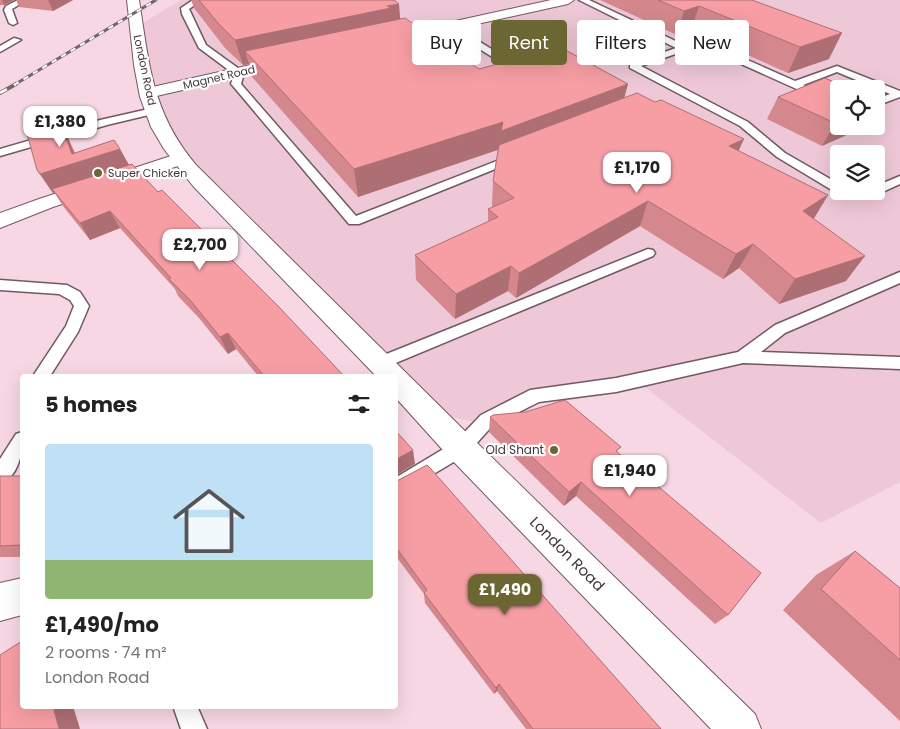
<!DOCTYPE html>
<html lang="en">
<head>
<meta charset="utf-8">
<style>
	body { margin:0; font-family:Poppins,sans-serif; background:#f6f6f6; color:#222; height:100vh; display:flex; flex-direction:column; font-size:19px; white-space:nowrap }
	* { box-sizing:border-box; margin:0 }
	p { font-size:16px; color:#767676 }
	.icon { flex:none; width:28px; height:28px; fill:none; stroke:currentColor; stroke-width:2; stroke-linecap:round; stroke-linejoin:round }
	.map { position:relative; flex:1; overflow:hidden }
	.panel { position:absolute; left:20px; top:374px; width:378px; height:335px; display:flex; flex-direction:column; background:#fff; border-radius:5px; box-shadow:0 5px 20px #0002 }
	.panel>* { flex:none }
	.guide { position:absolute; left:412px; top:20px; width:412px; height:45px; display:flex; gap:10px }
	.buttons { position:absolute; left:830px; top:80px; display:grid; gap:10px }
	.buttons a { display:grid; place-items:center; width:55px; height:55px; border-radius:5px; background:#fff; box-shadow:0 5px 20px #0002; font-size:25px }
	.price { position:absolute; translate:-50% -42px; padding:0 11px; border-radius:10px; background:#fff; color:#222; font-size:16px; line-height:32px; filter:drop-shadow(0 1px 2px #0008) }
	.price::after { content:''; position:absolute; left:50%; top:30px; width:15px; height:11px; margin-left:-8px; background:inherit; clip-path:polygon(0 0,100% 0,50% 100%) }
	.price.active { background:#6c6633; color:#fff }
	ul { padding:0; list-style:none }
	li { display:grid; align-content:center; gap:10px; height:265px; padding:0 25px }
	li+li { border-top:1px solid #e0e0e0 }
	li span { display:grid; place-items:center; height:155px; border-radius:5px; color:#555 }
	li>.icon { margin-inline-start:auto }
	span .icon { width:90px; height:90px; fill:#fffc; stroke-width:1 }
	li b { font-size:21px }
	h2 { display:flex; justify-content:space-between; align-items:center; height:60px; padding:0 25px; font-size:21px }
	.pill { padding:0 18px; border-radius:5px; background:#fff; box-shadow:0 5px 20px #0002; font-size:18px; line-height:45px }
	.pill.active { background:#6c6633; color:#fff }
	.map>svg:first-child { display:block }
	.built { fill:#eec8d7; fill-rule:evenodd }
	.lines { fill:none; stroke-linecap:round; stroke-linejoin:round }
	.service-casing { stroke:#725862; stroke-width:3 }
	.minor-casing { stroke:#725862; stroke-width:2 }
	.primary-casing { stroke:#725862; stroke-width:2 }
	.service { fill:#fff; fill-rule:evenodd }
	.minor { fill:#fff; fill-rule:evenodd }
	.primary { fill:#fff; fill-rule:evenodd }
	.rail-far1-casing { stroke:#75646a; stroke-width:3 }
	.rail-casing { stroke:#75646a; stroke-width:4 }
	.rail-far1 { stroke:#fff; stroke-width:2; stroke-dasharray:5.5; stroke-linecap:butt }
	.rail { stroke:#fff; stroke-width:2.5; stroke-dasharray:8; stroke-linecap:butt }
	.wall { fill:#d4888e }
	.shaded-wall { fill:#ad6f74 }
	.building { fill:#f79ea5; stroke:#ad6f74 }
	.poi-dot { fill:#6c6633; stroke:#fff; stroke-width:2 }
	.labels { text-anchor:middle; stroke-width:4.5; stroke-linejoin:round; paint-order:stroke }
	.far-street-label { font-size:11px; fill:#42363a; stroke:#fff }
	.far-poi-label { font-size:11px; fill:#42363a; stroke:#fff; text-anchor:start }
	.poi-label { font-size:12px; fill:#42363a; stroke:#fff; text-anchor:end }
	.near-street-label { font-size:15px; fill:#42363a; stroke:#fff }
</style>
</head>
<body>
<div class="map">
<svg width="900" height="729" viewBox="0 0 900 729">
	<rect width="100%" height="100%" fill="#f6d7e3"/>
	<!-- built -->
	<path class="built" d="M 181,0 L 900,0 L 900,482 L 821,523 L 646,388 L 515,405 L 487,424 L 429,413 L 346,328 L 160,127 L 136,27 ZM 839,89 L 876,89 L 876,126 L 839,126 ZM 839,154 L 876,154 L 876,191 L 839,191 Z"/>
	<g class="lines">
		<!-- service casing -->
		<g class="service-casing">
			<g id="service">
				<path d="M 18,0 L 27,0 L 12,9 L 17,23 L 13,25 L 9,23 L 4,10 L 6,6 Z"/>
				<path d="M 193,0 L 202,0 L 189,9 L 206,45 L 242,71 L 244,73 L 241,84 L 356,216 L 512,155 L 516,154 L 522,157 L 520,159 L 359,224 L 349,224 L 233,86 L 231,84 L 234,74 L 199,48 L 182,14 L 181,8 Z"/>
				<path d="M 579,0 L 589,0 L 684,45 L 716,46 L 795,81 L 837,66 L 900,91 L 900,97 L 876,106 L 876,99 L 890,94 L 837,72 L 803,85 L 839,101 L 839,108 L 712,51 L 684,51 L 641,66 L 748,122 L 785,153 L 839,184 L 839,191 L 876,191 L 876,186 L 900,176 L 900,184 L 876,195 L 856,197 L 835,192 L 777,157 L 740,126 L 630,68 L 630,64 L 676,48 Z"/>
				<path d="M 445,24 L 451,24 L 530,73 L 525,76 L 522,75 L 445,28 Z"/>
				<path d="M 14,38 L 21,40 L 0,52 L 0,46 Z"/>
				<path d="M 153,108 L 157,109 L 157,113 L 107,125 L 0,156 L 0,149 L 100,120 Z"/>
				<path d="M 648,249 L 653,250 L 655,253 L 653,256 L 386,367 L 380,369 L 374,367 L 372,363 L 374,359 Z"/>
				<path d="M 900,272 L 900,283 L 785,333 L 761,352 L 900,357 L 900,369 L 743,363 L 616,392 L 539,402 L 493,425 L 467,454 L 395,497 L 395,478 L 455,442 L 481,415 L 530,390 L 616,378 L 738,352 L 775,325 Z"/>
				<path d="M 0,280 L 67,285 L 80,292 L 89,306 L 78,332 L 50,376 L 33,376 L 66,326 L 74,306 L 70,300 L 59,294 L 0,290 Z"/>
				<path d="M 22,432 C 24,449 19,477 0,484 L 0,459 L 16,434 Z"/>
				<path d="M 173,706 L 197,706 L 207,729 L 181,729 Z"/>
			</g>
		</g>
		<!-- minor casing -->
		<g class="minor-casing">
			<g id="minor">
				<path d="M 551,0 L 574,0 L 568,4 L 387,44 L 382,43 L 380,40 L 382,37 L 387,36 Z"/>
				<path d="M 286,57 L 291,59 L 294,62 L 291,65 L 148,98 L 142,96 L 140,93 L 142,90 L 148,88 Z"/>
				<path d="M 180,153 L 187,155 L 190,159 L 187,163 L 53,207 L 0,228 L 0,213 L 39,199 Z"/>
				<path d="M 22,578 L 22,615 L 0,621 L 0,583 Z"/>
			</g>
		</g>
		<!-- primary casing -->
		<g class="primary-casing">
			<path id="primary" d="M 127,0 L 139,0 C 149,64 152,113 196,165 L 472,438 L 755,714 L 761,729 L 711,729 L 450,458 L 395,397 L 395,376 L 376,376 L 193,186 L 164,149 L 151,127 L 140,97 L 134,65 Z"/>
		</g>
		<!-- service -->
		<use href="#service" class="service"/>
		<!-- minor -->
		<use href="#minor" class="minor"/>
		<!-- primary -->
		<use href="#primary" class="primary"/>
		<!-- rail-far1 casing -->
		<g class="rail-far1-casing">
			<path id="rail-far1" d="M 14,85 L 156,0"/>
		</g>
		<!-- rail casing -->
		<g class="rail-casing">
			<path id="rail" d="M 0,93 L 16,84"/>
		</g>
		<!-- rail-far1 -->
		<use href="#rail-far1" class="rail-far1"/>
		<!-- rail -->
		<use href="#rail" class="rail"/>
	</g>
	<!-- wall -->
	<g class="wall">
		<path d="M 0,0 L 14,0 L 4,5 L 0,5 Z"/>
		<path d="M 16,0 L 73,0 L 53,11 L 19,7 Z"/>
		<path d="M 191,0 L 394,0 L 400,19 L 479,69 L 625,97 L 738,151 L 828,195 L 814,218 L 846,281 L 779,304 L 739,268 L 723,279 L 640,226 L 516,298 L 508,291 L 455,319 L 416,280 L 415,255 L 488,222 L 488,209 L 493,207 L 492,206 L 493,181 L 498,150 L 358,197 L 252,77 L 249,64 L 243,65 L 225,48 L 194,8 Z"/>
		<path d="M 600,0 L 752,0 L 829,59 L 788,73 L 691,30 L 677,35 Z"/>
		<path d="M 825,78 L 839,126 L 822,146 L 767,119 L 778,97 Z"/>
		<path d="M 59,121 L 69,140 L 75,153 L 120,149 L 129,165 L 158,192 L 344,376 L 258,376 L 236,349 L 228,354 L 199,318 L 178,296 L 175,289 L 120,228 L 90,240 L 63,206 L 54,192 L 53,193 L 50,189 L 37,170 Z"/>
		<path d="M 490,417 L 618,453 L 728,615 L 715,624 L 576,496 L 564,506 L 489,432 Z"/>
		<rect x="0" y="476" width="22" height="81"/>
		<path d="M 395,482 L 661,729 L 526,729 L 497,691 L 494,694 L 425,603 L 424,594 L 395,555 Z"/>
		<path d="M 855,551 L 900,588 L 900,721 L 783,610 L 816,575 Z"/>
	</g>
	<!-- shaded-wall -->
	<g class="shaded-wall">
		<path d="M 2,0 L 14,0 L 4,5 Z"/>
		<path d="M 48,0 L 73,0 L 53,11 Z"/>
		<path d="M 399,4 L 401,28 L 245,51 L 249,64 L 243,65 L 235,40 Z"/>
		<path d="M 699,6 L 691,30 L 677,35 L 684,11 Z"/>
		<path d="M 842,33 L 829,59 L 788,73 L 800,47 Z"/>
		<path d="M 628,84 L 621,110 L 500,149 L 358,197 L 354,169 L 503,122 Z"/>
		<path d="M 883,103 L 876,114 L 876,106 Z"/>
		<path d="M 59,121 L 69,140 L 78,162 L 120,149 L 130,167 L 53,193 L 40,174 L 72,154 Z"/>
		<path d="M 839,122 L 839,126 L 867,126 L 822,146 L 835,123 Z"/>
		<path d="M 744,139 L 733,163 L 729,146 Z"/>
		<path d="M 828,195 L 813,220 L 803,211 Z"/>
		<path d="M 648,201 L 640,226 L 516,298 L 519,273 Z"/>
		<path d="M 110,211 L 120,228 L 90,240 L 80,223 Z"/>
		<path d="M 753,244 L 739,268 L 723,279 L 736,254 Z"/>
		<path d="M 865,256 L 846,281 L 779,304 L 795,279 Z"/>
		<path d="M 511,266 L 508,291 L 455,319 L 456,294 Z"/>
		<path d="M 228,333 L 236,349 L 228,354 L 220,337 Z"/>
		<path d="M 413,450 L 415,464 L 395,476 L 395,460 Z"/>
		<path d="M 581,482 L 576,496 L 564,506 L 569,492 Z"/>
		<path d="M 499,684 L 497,691 L 494,694 L 496,688 Z"/>
		<path d="M 53,706 L 73,706 L 80,729 L 59,729 Z"/>
	</g>
	<!-- building -->
	<g class="building">
		<path d="M 199,0 L 394,0 L 399,4 L 387,6 L 391,8 L 235,40 L 218,23 Z"/>
		<path d="M 658,0 L 752,0 L 842,33 L 800,47 L 699,6 L 684,11 Z"/>
		<path d="M 405,18 L 479,69 L 560,47 L 628,84 L 501,131 L 503,122 L 354,169 L 245,51 Z"/>
		<path d="M 825,78 L 850,89 L 839,89 L 839,122 L 835,123 L 778,97 Z"/>
		<path d="M 637,93 L 655,102 L 661,100 L 744,139 L 729,146 L 828,195 L 803,211 L 865,256 L 795,279 L 753,244 L 736,254 L 648,201 L 519,273 L 511,266 L 456,294 L 415,255 L 498,217 L 488,209 L 514,198 L 493,181 L 499,145 Z"/>
		<path d="M 876,100 L 883,103 L 876,106 Z"/>
		<path d="M 59,121 L 72,154 L 114,140 L 120,149 L 40,174 L 37,170 L 26,130 Z"/>
		<path d="M 132,164 L 158,192 L 162,190 L 279,307 L 344,376 L 264,376 L 228,333 L 220,337 L 191,301 L 169,279 L 171,278 L 110,211 L 80,223 L 52,189 Z"/>
		<path d="M 565,400 L 621,447 L 616,451 L 761,573 L 728,615 L 581,482 L 569,492 L 490,417 L 493,415 L 525,412 Z"/>
		<path d="M 395,430 L 413,450 L 395,460 Z"/>
		<path d="M 427,465 L 431,469 L 661,729 L 533,729 L 499,684 L 496,688 L 424,593 L 427,590 L 395,546 L 395,482 Z"/>
		<path d="M 0,476 L 22,476 L 22,545 L 0,546 Z"/>
		<path d="M 855,551 L 900,588 L 900,660 L 821,589 Z"/>
		<path d="M 22,641 L 22,706 L 53,706 L 59,729 L 0,729 L 0,655 Z"/>
	</g>
	<!-- markers -->
	<g class="poi-dot">
		<circle cx="98" cy="173" r="5"/>
		<circle cx="554" cy="450" r="5"/>
	</g>
	<g class="labels">
		<!-- far-street labels -->
		<g class="far-street-label">
			<text transform="translate(145 70) rotate(78)" y="4">London Road</text>
			<text transform="translate(219 77) rotate(-13)" y="4">Magnet Road</text>
		</g>
		<!-- far-poi labels -->
		<g class="far-poi-label">
			<text x="108" y="177">Super Chicken</text>
		</g>
		<!-- poi labels -->
		<g class="poi-label">
			<text x="544" y="454">Old Shant</text>
		</g>
		<!-- near-street labels -->
		<g class="near-street-label">
			<text transform="translate(567 554) rotate(45)" y="5">London Road</text>
		</g>
	</g>
</svg>
<div class="buttons">
<a><svg class="icon" aria-label="locate" viewBox="0 0 24 24"><circle cx="12" cy="12" r="6"/><path d="M12 2v4M12 18v4M2 12h4M18 12h4"/></svg></a>
<a><svg class="icon" aria-label="layers" viewBox="0 0 24 24"><path d="M12 4l9 5-9 5-9-5zM3 14l9 5 9-5"/></svg></a>
</div>
<b class="price" style="left:60px;top:148px">£1,380</b>
<b class="price" style="left:637px;top:194px">£1,170</b>
<b class="price" style="left:200px;top:271px">£2,700</b>
<b class="price" style="left:630px;top:497px">£1,940</b>
<b class="price active" style="left:505px;top:616px">£1,490</b>
<div class="guide">
<a class="pill">Buy</a>
<a class="pill active">Rent</a>
<a class="pill">Filters</a>
<a class="pill">New</a>
</div>
<section class="panel">
<h2>5 homes<svg class="icon" aria-label="filters" viewBox="0 0 24 24"><path d="M4 7h16M4 17h16"/><circle cx="9" cy="7" r="2"/><circle cx="15" cy="17" r="2"/></svg></h2>
<ul>
<li><span style="background:linear-gradient(#bfe0f5 75%,#8fb573 0)"><svg class="icon" aria-label="home" viewBox="0 0 24 24"><path d="M3 11l9-7 9 7M6 9v11h12V9"/></svg></span><div><b>£1,490/mo</b><p>2 rooms · 74 m²</p><p>London Road</p></div></li>
</ul>
</section>
</div>
</body>
</html>
